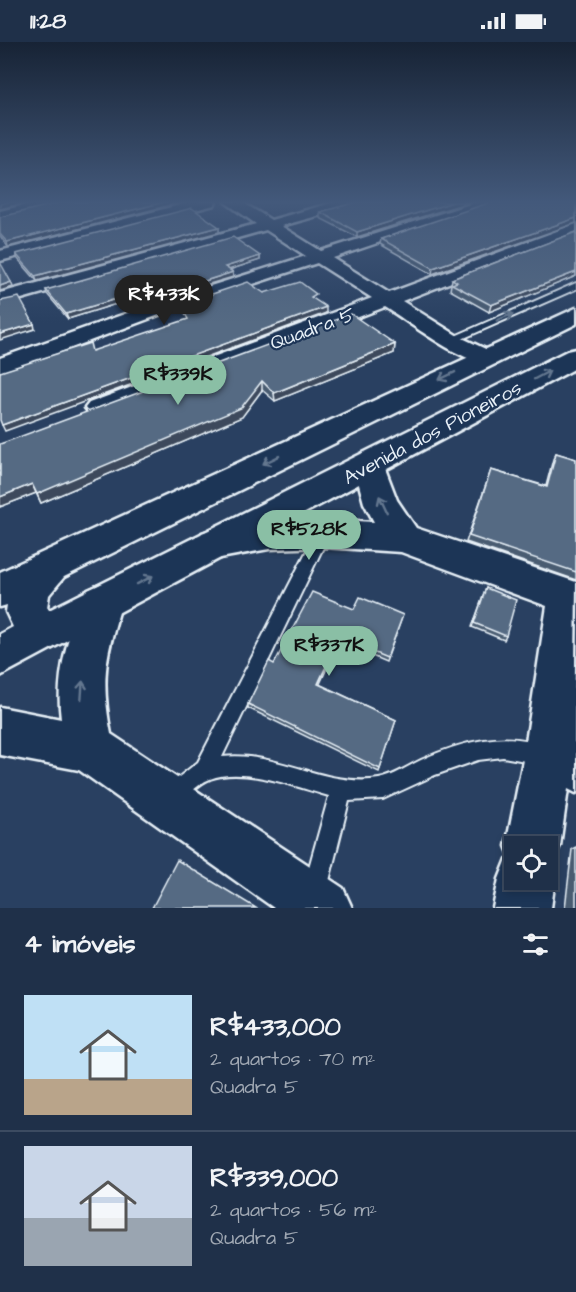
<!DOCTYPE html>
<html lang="pt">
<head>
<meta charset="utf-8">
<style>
	body { margin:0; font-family:"Architects Daughter",sans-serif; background:#273850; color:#f1f3f6; height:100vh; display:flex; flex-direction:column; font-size:22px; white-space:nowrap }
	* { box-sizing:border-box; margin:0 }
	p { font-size:20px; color:#a1a9b4 }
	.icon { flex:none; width:33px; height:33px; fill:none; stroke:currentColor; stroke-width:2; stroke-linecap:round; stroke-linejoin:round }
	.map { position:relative; height:866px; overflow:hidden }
	.drawer { display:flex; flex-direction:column; background:#1f3049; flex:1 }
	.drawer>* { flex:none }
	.controls { position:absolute; left:504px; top:794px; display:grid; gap:12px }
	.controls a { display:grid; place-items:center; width:54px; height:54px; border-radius:0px; background:#1f3049; box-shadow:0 3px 9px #0003,0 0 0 2px #3c4b61; font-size:30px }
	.price { position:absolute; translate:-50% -51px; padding:0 14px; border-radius:21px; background:#8abfa5; color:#111; font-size:20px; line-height:39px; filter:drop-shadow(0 2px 3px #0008) }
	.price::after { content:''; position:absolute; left:50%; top:36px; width:18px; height:14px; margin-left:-9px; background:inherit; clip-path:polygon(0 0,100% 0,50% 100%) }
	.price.selected { background:#222; color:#fff }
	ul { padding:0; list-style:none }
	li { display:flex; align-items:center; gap:18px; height:150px; padding:0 24px }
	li+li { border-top:2px solid #3c4b61 }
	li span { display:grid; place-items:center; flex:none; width:168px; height:120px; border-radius:0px; color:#555 }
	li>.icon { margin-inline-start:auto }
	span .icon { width:72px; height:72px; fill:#fffc; stroke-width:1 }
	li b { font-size:26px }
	h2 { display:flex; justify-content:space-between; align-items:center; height:72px; padding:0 24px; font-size:26px }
	.status { display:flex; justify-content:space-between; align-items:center; height:42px; padding:0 30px; background:#1f3049; direction:ltr }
	.status svg { height:16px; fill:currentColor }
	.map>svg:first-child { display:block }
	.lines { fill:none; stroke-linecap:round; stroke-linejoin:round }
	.lane-casing { stroke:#e8f1f8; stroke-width:4 }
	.street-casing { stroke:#e8f1f8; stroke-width:5 }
	.secondary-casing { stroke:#e8f1f8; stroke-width:5 }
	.primary-casing { stroke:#e8f1f8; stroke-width:5 }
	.lane { fill:#1d3557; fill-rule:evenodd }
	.street { fill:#1d3557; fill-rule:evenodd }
	.secondary { fill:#1d3557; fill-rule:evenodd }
	.primary { fill:#1d3557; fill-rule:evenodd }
	.wall { fill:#495b71; stroke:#e8f1f8; stroke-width:1.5 }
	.shaded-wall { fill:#3c4a5c; stroke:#e8f1f8; stroke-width:1.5 }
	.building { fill:#556a83; stroke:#e8f1f8; stroke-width:1.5 }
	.oneway { stroke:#64778f }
	.labels { text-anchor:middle; stroke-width:4.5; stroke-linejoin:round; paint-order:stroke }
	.street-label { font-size:20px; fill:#e8f1f8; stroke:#1d3557 }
</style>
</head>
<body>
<div class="status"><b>11:28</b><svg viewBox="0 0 49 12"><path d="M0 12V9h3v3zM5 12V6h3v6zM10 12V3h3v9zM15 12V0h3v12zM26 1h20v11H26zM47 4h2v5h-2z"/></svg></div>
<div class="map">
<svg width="576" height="866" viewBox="0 0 576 866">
	<rect width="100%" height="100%" fill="#294061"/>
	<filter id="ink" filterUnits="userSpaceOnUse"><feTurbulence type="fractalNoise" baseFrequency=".0167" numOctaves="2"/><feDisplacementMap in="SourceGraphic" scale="12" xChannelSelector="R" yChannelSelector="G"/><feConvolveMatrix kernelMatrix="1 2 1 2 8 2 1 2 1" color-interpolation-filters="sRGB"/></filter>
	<g filter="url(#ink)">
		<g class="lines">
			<!-- lane casing -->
			<g class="lane-casing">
				<g id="lane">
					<path d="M 576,241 L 576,247 L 455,300 L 451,301 L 446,298 Z"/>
					<path d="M 323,485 L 328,487 L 330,491 L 222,715 C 276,708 326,746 379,737 C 393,735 408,724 421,718 C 461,700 507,687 549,705 L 552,712 L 549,719 L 542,722 L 503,715 L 478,718 L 435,733 L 383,757 L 349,759 L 327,847 L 323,855 L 315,859 L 307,855 L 303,847 L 329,754 C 296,745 243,724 210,737 C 196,742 186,758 172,763 L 165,760 L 162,753 L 165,746 L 198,720 L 318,487 Z"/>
				</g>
			</g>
			<!-- street casing -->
			<g class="street-casing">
				<g id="street">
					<path d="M 38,160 L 65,160 L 63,163 L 0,177 L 0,169 Z"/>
					<path d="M 191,160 L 216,160 L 214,163 L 0,219 L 0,209 Z"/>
					<path d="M 225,160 L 242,160 L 271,178 L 335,160 L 359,160 L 357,163 L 281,184 L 321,209 L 477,160 L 499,160 L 333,216 L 389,251 L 576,182 L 576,192 L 402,259 L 458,294 L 494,311 L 497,316 L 494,321 C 469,327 408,279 385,265 L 105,371 L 97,374 L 89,371 L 85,366 L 89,361 L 372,256 L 317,221 L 167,270 L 55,312 L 0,330 L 0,316 L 153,262 L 306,214 L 266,188 L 0,263 L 0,251 L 256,182 Z"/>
				</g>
			</g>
			<!-- secondary casing -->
			<g class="secondary-casing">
				<g id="secondary">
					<path d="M 370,412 L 381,416 L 397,458 L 416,486 L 576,540 L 574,700 L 576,701 L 576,751 L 568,747 L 560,804 L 550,824 L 555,837 L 551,866 L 493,866 L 499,837 L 507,817 L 511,816 L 506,804 L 524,713 L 547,564 L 401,510 L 323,505 L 269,507 L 215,517 L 202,513 L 197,502 L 202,491 C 257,473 317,476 374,480 L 364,461 L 354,424 L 359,416 ZM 514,804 L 548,804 L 548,837 L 514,837 Z"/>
					<path d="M 102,542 L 116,548 L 122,560 C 106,613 100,636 111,692 L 343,846 L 352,866 L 274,866 L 79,728 L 0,713 L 0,665 L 61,677 C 55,631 69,588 88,548 Z"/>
				</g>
			</g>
			<!-- primary casing -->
			<g class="primary-casing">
				<path id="primary" d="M 576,266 L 576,282 L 64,535 L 49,553 L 47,565 L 49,568 L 567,309 L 576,307 L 576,326 L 0,634 L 0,592 L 13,585 L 6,570 L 7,563 L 0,565 L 0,530 Z"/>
			</g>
			<!-- lane -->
			<use href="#lane" class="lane"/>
			<!-- street -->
			<use href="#street" class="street"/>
			<!-- secondary -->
			<use href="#secondary" class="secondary"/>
			<!-- primary -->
			<use href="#primary" class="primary"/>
		</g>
		<!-- wall -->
		<g class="wall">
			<path d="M 63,160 L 178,160 L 178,161 L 8,205 L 0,194 L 0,175 Z"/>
			<path d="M 357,160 L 469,160 L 357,195 L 320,176 L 320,170 Z"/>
			<path d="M 576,160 L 576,181 L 432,232 L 380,202 L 381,197 Z"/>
			<path d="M 219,185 L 219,190 L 37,239 L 18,217 L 16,212 Z"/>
			<path d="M 576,190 L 576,234 L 489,270 L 450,248 L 452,237 Z"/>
			<path d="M 260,214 L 260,218 L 229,228 L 233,230 L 233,235 L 189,248 L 187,240 L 68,277 L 47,252 L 46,248 Z"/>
			<path d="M 395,302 L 394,311 L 275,359 L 262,348 L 242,375 L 41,461 L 36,451 L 0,465 L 0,402 Z"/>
			<path d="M 556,411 L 576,417 L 576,538 L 466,500 L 491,428 L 546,444 L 553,417 Z"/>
			<path d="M 486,546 L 506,594 L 504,598 L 472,585 Z"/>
			<path d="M 354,567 L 403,573 L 386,620 L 339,600 L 319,642 L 396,678 L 379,730 L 248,666 L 248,662 L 274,622 Z"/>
			<path d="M 576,805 L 576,866 L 565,866 L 572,807 Z"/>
		</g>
		<!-- shaded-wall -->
		<g class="shaded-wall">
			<path d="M 8,160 L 27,160 L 0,167 L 0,162 Z"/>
			<path d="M 164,160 L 178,160 L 178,161 L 8,205 L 7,200 Z"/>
			<path d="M 453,160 L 469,160 L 357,195 L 357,190 Z"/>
			<path d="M 576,176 L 576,181 L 432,232 L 433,226 Z"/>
			<path d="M 219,185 L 219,190 L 37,239 L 35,234 Z"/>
			<path d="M 260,214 L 260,218 L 225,229 L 225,225 Z"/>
			<path d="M 233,230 L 233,235 L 189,248 L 189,244 Z"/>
			<path d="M 576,230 L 576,234 L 489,270 L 491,263 Z"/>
			<path d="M 186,236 L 187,240 L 68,277 L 66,272 Z"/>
			<path d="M 11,240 L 13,245 L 0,249 L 0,244 Z"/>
			<path d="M 326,265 L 326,271 L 5,389 L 2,383 Z"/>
			<path d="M 34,282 L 35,287 L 0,298 L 0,292 Z"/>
			<path d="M 395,302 L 394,311 L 275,359 L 274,351 Z"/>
			<path d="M 262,339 L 262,348 L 242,375 L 41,461 L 37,452 Z"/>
			<path d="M 32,442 L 36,451 L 0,465 L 0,455 Z"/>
			<path d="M 339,596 L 339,600 L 318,646 L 318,642 Z"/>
		</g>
		<!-- building -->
		<g class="building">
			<path d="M 63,160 L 164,160 L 7,200 L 0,192 L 0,175 Z"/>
			<path d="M 357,160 L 453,160 L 357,190 L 320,170 Z"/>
			<path d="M 491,160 L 576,160 L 576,176 L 433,226 L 381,197 Z"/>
			<path d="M 192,166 L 219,185 L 35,234 L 16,212 Z"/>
			<path d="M 576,190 L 576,230 L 491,263 L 452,242 L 457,240 L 452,237 Z"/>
			<path d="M 233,195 L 260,214 L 225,225 L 233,230 L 189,244 L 186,236 L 66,272 L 46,248 Z"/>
			<path d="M 0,220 L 11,240 L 0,244 Z"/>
			<path d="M 248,240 L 264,251 L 300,240 L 316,252 L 311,255 L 326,265 L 2,383 L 0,378 L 0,330 L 90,301 L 92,309 L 188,277 L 184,270 L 196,266 L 194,258 Z"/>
			<path d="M 19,255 L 34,282 L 0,292 L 0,259 Z"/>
			<path d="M 351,272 L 395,302 L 274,351 L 262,339 L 241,366 L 37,452 L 32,442 L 0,455 L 0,402 Z"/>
			<path d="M 556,411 L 576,417 L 576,530 L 469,494 L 491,428 L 547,445 Z"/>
			<path d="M 486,546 L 516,558 L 506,594 L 474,581 Z"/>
			<path d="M 312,550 L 354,567 L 360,555 L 403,573 L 387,616 L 339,596 L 318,642 L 396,678 L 380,727 L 248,662 L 269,619 L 274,622 Z"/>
			<path d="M 177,818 L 256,866 L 152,866 Z"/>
		</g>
		<!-- one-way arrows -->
		<defs><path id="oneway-shaft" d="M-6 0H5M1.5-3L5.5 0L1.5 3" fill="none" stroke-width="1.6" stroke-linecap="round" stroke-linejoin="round" transform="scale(1.5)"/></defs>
		<g class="oneway">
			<use href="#oneway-shaft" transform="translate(505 275) rotate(-23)"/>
			<use href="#oneway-shaft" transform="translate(542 333) rotate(-28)"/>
			<use href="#oneway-shaft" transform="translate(447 334) rotate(154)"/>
			<use href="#oneway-shaft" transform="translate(271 418) rotate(154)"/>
			<use href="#oneway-shaft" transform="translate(383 462) rotate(-115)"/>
			<use href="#oneway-shaft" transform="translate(145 538) rotate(-27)"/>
			<use href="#oneway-shaft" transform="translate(82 648) rotate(-86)"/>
		</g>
	</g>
	<!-- sky -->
	<linearGradient id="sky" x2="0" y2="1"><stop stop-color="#172335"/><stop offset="0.57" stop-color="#43597b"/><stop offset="1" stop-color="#43597b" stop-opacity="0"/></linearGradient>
	<rect width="576" height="281" fill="url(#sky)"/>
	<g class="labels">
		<!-- street labels -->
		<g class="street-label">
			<text transform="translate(312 286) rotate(-20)" y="7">Quadra 5</text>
			<text transform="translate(432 390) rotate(-28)" y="7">Avenida dos Pioneiros</text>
		</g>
	</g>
</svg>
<div class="controls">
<a><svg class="icon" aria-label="locate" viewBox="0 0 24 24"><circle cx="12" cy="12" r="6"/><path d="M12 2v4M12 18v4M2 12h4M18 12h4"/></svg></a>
</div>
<b class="price selected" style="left:164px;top:284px">R$433K</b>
<b class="price" style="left:178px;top:364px">R$339K</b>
<b class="price" style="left:309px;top:519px">R$528K</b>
<b class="price" style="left:329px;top:635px">R$337K</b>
</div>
<section class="drawer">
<h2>4 imóveis<svg class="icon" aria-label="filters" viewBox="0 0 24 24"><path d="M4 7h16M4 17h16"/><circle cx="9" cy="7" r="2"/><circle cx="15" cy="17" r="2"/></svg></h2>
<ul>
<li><span style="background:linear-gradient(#bfe0f5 70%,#b9a48a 0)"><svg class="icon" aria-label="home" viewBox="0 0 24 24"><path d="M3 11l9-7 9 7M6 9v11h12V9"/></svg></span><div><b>R$433,000</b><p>2 quartos · 70 m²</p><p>Quadra 5</p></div></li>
<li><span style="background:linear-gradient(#c9d6e8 60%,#9aa5b1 0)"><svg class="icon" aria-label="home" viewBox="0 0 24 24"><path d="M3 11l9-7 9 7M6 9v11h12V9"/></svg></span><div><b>R$339,000</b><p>2 quartos · 56 m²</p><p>Quadra 5</p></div></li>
</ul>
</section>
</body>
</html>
